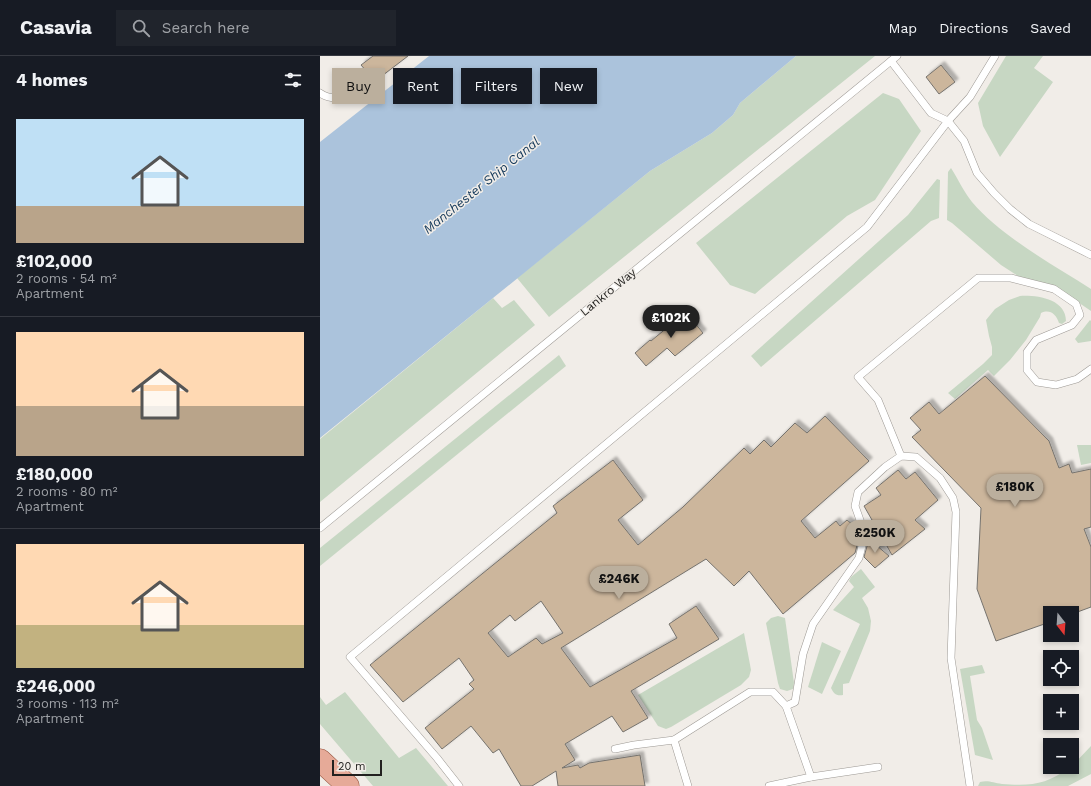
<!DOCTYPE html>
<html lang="en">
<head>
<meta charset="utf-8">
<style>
	body { margin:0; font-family:"Work Sans",sans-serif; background:#20242c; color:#f1f3f6; height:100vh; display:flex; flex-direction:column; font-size:15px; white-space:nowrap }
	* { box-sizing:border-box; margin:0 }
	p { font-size:13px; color:#9ea1a6 }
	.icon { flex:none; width:22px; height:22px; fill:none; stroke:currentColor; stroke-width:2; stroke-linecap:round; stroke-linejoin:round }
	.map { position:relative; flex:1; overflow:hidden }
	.panel { display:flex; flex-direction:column; background:#171b24; width:320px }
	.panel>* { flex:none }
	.hud { position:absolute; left:12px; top:12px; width:380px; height:36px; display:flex; gap:8px }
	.needle { width:26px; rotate:163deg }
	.fabs { position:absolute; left:723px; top:550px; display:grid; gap:8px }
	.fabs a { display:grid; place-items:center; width:36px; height:36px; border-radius:0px; background:#171b24; box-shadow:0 2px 6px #0003; font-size:20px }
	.scale { position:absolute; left:12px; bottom:10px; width:50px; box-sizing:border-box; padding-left:4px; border:2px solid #22211f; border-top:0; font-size:11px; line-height:14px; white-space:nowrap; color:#22211f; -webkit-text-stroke:3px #f1ede8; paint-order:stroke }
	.price { position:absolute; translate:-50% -34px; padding:0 9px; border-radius:14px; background:#bbaf9d; color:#111; font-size:13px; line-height:26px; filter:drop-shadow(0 1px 2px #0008) }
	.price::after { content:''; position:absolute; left:50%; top:24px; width:12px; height:9px; margin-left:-6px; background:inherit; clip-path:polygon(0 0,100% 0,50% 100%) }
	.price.current { background:#222; color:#fff }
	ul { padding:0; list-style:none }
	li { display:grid; align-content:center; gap:8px; height:212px; padding:0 16px }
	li+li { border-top:1px solid #363941 }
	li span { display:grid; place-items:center; height:124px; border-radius:0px; color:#555 }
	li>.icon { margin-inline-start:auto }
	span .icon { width:72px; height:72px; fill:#fffc; stroke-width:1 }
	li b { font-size:17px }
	h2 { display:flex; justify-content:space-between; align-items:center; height:48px; padding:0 16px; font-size:17px }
	.pill { padding:0 14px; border-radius:0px; background:#171b24; box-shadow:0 2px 6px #0003; font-size:14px; line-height:36px }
	.pill.current { background:#bbaf9d; color:#111 }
	header { display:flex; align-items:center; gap:24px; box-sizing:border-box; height:56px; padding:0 20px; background:#171b24; border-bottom:1px solid #363941 }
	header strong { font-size:19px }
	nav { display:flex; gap:22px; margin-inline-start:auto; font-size:14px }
	.search { width:280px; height:36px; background:#20242c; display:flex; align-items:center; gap:10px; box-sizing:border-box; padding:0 14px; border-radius:0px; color:#9ea1a6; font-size:15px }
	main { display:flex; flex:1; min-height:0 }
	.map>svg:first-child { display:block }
	.green { fill:#c7d7c3 }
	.water { fill:#abc3dc }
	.building { fill:#ccb69c; stroke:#76736e; fill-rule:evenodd; filter:url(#shadow) }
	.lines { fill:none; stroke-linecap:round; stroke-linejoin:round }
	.lane-casing { stroke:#9d9994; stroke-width:8 }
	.primary-casing { stroke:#975641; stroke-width:23 }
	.lane { stroke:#fff; stroke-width:7 }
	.primary { stroke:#e6aa98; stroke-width:22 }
	.labels { text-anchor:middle; stroke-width:3; stroke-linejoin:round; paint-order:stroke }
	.street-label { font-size:12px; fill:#22211f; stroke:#f1ede8 }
	.water-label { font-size:13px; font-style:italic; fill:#13385a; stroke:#f1ede8 }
</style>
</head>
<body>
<header>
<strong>Casavia</strong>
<div class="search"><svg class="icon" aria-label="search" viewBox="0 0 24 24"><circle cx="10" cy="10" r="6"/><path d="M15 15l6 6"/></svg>Search here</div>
<nav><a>Map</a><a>Directions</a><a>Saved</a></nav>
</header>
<main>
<section class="panel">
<h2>4 homes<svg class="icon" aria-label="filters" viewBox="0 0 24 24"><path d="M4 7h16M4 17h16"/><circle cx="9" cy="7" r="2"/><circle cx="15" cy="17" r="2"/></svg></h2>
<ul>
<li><span style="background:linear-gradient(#bfe0f5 70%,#b9a48a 0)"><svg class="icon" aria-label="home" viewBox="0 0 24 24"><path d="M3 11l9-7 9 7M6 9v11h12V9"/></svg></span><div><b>£102,000</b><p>2 rooms · 54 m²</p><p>Apartment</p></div></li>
<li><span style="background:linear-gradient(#ffd9b3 60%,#b9a48a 0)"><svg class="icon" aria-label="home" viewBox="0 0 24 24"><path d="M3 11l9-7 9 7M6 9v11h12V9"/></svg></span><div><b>£180,000</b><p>2 rooms · 80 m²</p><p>Apartment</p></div></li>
<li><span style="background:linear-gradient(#ffd9b3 65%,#c2b280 0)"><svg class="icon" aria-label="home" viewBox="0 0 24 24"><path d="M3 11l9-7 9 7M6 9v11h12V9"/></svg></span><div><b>£246,000</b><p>3 rooms · 113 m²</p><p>Apartment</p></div></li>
</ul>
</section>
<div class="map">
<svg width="771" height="730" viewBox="0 0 771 730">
	<defs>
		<filter id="shadow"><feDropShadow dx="3.5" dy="-3.5" stdDeviation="1" flood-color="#0004"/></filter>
	</defs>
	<rect width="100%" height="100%" fill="#f1ede8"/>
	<!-- green -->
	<g class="green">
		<path d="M 476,0 L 555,0 L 229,261 L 197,222 L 330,115 L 392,77 L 413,59 L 420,47 Z"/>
		<path d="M 686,0 L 723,0 L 714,12 L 733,26 L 680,101 L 663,70 L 658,47 Z"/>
		<path d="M 563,37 L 579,43 L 601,75 L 555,144 L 527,160 L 435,238 L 410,229 L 376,187 Z"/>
		<path d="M 631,112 C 638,123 644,136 652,146 C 682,181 732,208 771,233 L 771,255 L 743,236 L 698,220 L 681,209 L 632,167 L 627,164 L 628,116 Z"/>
		<path d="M 617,123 L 620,124 L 619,162 L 611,165 L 441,311 L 431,300 L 588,159 Z"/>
		<path d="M 700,240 C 717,239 746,243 746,265 L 742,268 L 739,267 C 736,258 730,253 721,257 L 720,261 L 706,284 L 690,304 L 674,320 L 668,314 L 635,343 L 628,337 L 663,308 L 672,299 L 672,291 L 669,280 L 666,264 L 675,253 L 689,244 Z"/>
		<path d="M 173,242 L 182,252 L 194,244 L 215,269 L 0,446 L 0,383 Z"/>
		<path d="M 770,264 L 771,265 L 771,285 L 758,287 L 755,283 Z"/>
		<path d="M 239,299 L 246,310 L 0,510 L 0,492 Z"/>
		<path d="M 757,389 L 771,389 L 771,407 L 761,409 Z"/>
		<path d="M 541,513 L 555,531 L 542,542 L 548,552 L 551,565 L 550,575 L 529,627 L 523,628 L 523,639 C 516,640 514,638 511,632 L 540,568 L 513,554 L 534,531 L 529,525 L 531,521 Z"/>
		<path d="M 458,560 L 465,562 L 474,627 L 473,633 L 467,635 L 460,633 L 458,627 L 446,567 L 451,562 Z"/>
		<path d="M 424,577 L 431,614 L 429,621 L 421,629 L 351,671 L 346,673 L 338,670 L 318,639 Z"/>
		<path d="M 502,586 L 521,595 L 502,638 L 488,631 Z"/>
		<path d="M 662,609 L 665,617 L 650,620 L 657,664 L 662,672 L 673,704 L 655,699 L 640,613 Z"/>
		<path d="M 25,636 L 79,702 L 96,692 L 128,730 L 53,730 L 0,668 L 0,641 L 6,649 Z"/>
		<path d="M 771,690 L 771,718 L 748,730 L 658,730 L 660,726 C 669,724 673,727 682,728 C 711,730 726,729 750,711 L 752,711 L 752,710 Z"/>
	</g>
	<!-- water -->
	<path class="water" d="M 109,0 L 476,0 L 420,47 L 413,59 L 392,77 L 330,115 L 0,382 L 0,86 Z"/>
	<!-- building -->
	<g class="building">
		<path d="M 53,0 L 88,0 L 54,26 L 53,23 L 41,9 Z"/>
		<path d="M 621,9 L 635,26 L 619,38 L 606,21 Z"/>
		<path d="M 366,256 L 383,277 L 355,300 L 347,292 L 326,310 L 315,297 L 330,284 L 331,285 Z"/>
		<path d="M 665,320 L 729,385 L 739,412 L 749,408 L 752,417 L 771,413 L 771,471 L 764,473 L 771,491 L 771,551 L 752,558 L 752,557 L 730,557 L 730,566 L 676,585 L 657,533 L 661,452 L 592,381 L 601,374 L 590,362 L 609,346 L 619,358 Z"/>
		<path d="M 505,360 L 549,405 L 481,465 L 495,482 L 516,465 L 520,470 L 527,464 L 538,473 L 540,478 L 535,497 L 463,558 L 429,515 L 414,530 L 386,503 L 241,592 L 270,631 L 357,582 L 349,568 L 376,550 L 399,583 L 311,635 L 328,662 L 303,676 L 292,660 L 245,688 L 255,704 L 242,712 L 258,709 L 260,712 L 269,707 L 320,699 L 325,730 L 238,730 L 236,715 L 212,730 L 201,730 L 179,693 L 173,697 L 151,670 L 122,693 L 105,672 L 154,633 L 149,628 L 154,624 L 139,602 L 83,646 L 50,609 L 237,457 L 233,450 L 293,404 L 323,444 L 298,464 L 318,489 L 363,451 L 424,392 L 430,398 L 444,384 L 451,391 L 475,367 L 487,377 ZM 221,545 L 243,577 L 222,588 L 216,582 L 188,601 L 168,577 L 190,559 L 195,565 Z"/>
		<path d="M 578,414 L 586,423 L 595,416 L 618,444 L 595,464 L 605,473 L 572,499 L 544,450 L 561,439 L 556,432 Z"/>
		<path d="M 549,483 L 569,500 L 555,512 L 544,501 Z"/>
	</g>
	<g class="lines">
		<!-- lane casing -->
		<g class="lane-casing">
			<g id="lane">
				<path d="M 571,5 L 611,57 L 628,65 L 644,85 L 657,117 L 674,137 L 690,153 L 709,168 L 771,199"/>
				<path d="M 0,37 C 17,49 34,36 49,26"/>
				<path d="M 581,400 L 558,344 L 538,321 L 658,222 L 691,222 L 734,233 L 756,248 L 760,259 L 752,269 L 716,284 L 707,296 L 707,314 L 717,326 L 736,329 L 757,323 L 771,313"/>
				<path d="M 0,472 L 577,0"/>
				<path d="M 466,650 L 475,646 L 483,598 L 493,568 L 539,502 L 545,478 L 535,450 L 538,436 L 565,411 L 581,400 L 596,401 L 620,422 L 633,442 L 636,456 L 631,602 L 650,730"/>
				<path d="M 295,693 L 314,689 L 354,684"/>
				<path d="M 491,721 L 558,711"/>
				<path d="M 139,730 L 117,702 L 30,601 L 547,171 L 628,65 L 650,41 L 675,0"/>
				<path d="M 368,730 L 354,684 L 430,636 L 453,636 L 466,650 L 491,721 L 449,730"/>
			</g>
		</g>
		<!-- primary casing -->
		<g class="primary-casing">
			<path id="primary" d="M 0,704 L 28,730"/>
		</g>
		<!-- lane -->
		<use href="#lane" class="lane"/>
		<!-- primary -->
		<use href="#primary" class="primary"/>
	</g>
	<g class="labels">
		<!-- street labels -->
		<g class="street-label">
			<text transform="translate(288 236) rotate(-39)" y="4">Lankro Way</text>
		</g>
		<!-- water labels -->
		<g class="water-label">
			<text transform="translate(161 129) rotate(-39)" y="5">Manchester Ship Canal</text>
		</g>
	</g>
</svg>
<div class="fabs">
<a><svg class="needle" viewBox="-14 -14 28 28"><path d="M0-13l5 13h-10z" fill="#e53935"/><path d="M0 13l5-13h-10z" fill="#9ea1a6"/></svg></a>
<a><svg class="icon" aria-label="locate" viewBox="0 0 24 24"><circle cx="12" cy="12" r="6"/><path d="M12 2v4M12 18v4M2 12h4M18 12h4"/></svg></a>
<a>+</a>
<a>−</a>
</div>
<div class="scale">20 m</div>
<b class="price current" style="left:351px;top:283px">£102K</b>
<b class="price" style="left:695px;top:452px">£180K</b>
<b class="price" style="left:555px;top:498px">£250K</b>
<b class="price" style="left:299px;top:544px">£246K</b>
<div class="hud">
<a class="pill current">Buy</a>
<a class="pill">Rent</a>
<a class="pill">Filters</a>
<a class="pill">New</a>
</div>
</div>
</main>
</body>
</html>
